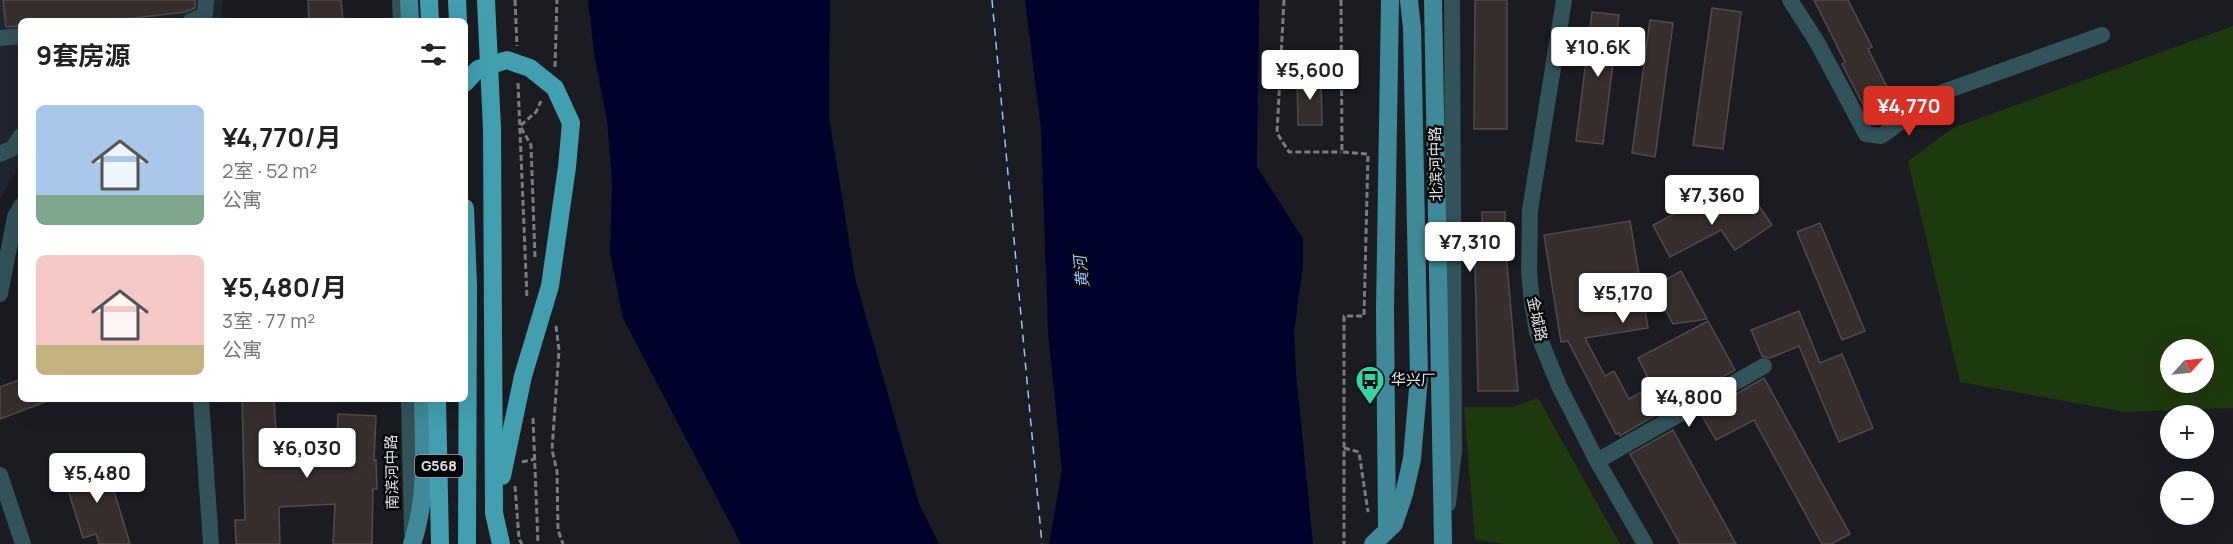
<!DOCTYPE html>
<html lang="zh">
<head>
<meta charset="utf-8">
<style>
	body { margin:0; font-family:Manrope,"Noto Sans SC",sans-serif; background:#f6f6f6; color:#222; height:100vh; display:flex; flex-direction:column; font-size:22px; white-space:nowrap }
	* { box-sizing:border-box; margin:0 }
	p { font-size:20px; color:#767676 }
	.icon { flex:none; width:33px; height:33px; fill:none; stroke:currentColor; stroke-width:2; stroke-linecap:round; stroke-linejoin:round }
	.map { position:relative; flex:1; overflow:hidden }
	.details { position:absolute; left:18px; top:18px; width:450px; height:384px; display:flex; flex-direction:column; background:#fff; border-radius:9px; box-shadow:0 6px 24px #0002 }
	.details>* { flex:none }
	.needle { width:39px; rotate:63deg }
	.buttons { position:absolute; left:2160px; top:339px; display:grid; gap:12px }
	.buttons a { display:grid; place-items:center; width:54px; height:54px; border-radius:50%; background:#fff; box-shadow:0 6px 24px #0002; font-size:30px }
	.price { position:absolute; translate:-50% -51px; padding:0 14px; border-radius:6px; background:#fff; color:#222; font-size:20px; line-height:39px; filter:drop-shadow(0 2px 3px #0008) }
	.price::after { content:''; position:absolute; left:50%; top:36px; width:18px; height:14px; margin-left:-9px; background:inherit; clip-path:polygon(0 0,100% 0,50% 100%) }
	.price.active { background:#d93025; color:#fff }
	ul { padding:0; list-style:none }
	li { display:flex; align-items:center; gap:18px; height:150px; padding:0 18px }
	li span { display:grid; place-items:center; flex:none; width:168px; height:120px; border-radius:9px; color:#555 }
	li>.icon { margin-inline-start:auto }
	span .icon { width:72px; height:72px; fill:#fffc; stroke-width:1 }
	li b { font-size:26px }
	h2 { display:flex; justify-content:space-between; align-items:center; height:72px; padding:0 18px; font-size:26px }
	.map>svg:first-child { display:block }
	.built { fill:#202530 }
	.green { fill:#1f390e; fill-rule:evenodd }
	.water { fill:#00022b }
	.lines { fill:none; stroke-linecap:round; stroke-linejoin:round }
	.ferry { stroke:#97c3fe; stroke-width:1.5; stroke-dasharray:8 6; stroke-linecap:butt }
	.building { fill:#372f2d; stroke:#534b49; stroke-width:1.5 }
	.path { stroke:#797b80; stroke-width:3; stroke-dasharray:6 3; stroke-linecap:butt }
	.minor { stroke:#32535a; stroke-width:16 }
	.major { stroke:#3f8998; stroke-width:18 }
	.highway { stroke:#429fb0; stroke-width:18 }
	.labels { text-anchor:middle; stroke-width:5; stroke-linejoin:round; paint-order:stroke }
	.shield { fill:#060709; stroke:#a1a2a6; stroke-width:1.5 }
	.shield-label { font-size:14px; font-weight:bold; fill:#e3e5e9 }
	.street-label { font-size:15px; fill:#e3e5e9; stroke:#060709 }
	.poi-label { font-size:15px; fill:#e3e5e9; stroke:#060709; text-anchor:start }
	.water-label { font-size:16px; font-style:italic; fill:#97c3fe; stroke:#060709 }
</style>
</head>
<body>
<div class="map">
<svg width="2233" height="544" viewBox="0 0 2233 544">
	<rect width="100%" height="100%" fill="#1a1c22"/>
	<!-- built -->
	<path class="built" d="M 0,0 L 222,0 L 221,21 L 21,21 L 21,163 L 0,199 Z"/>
	<!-- green -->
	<g class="green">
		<path d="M 2233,26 L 2233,408 L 2126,412 L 1960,382 L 1908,161 L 1953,128 ZM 2170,350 L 2204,350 L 2204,382 L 2170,382 Z"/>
		<path d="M 1538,398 L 1620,544 L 1505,544 L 1475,540 L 1464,407 L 1512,407 Z"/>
	</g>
	<!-- water -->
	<g class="water">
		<path d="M 588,0 L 830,0 L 829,117 L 855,278 L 919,504 L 939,544 L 741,544 L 623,318 L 610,253 L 612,185 L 610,154 L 607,121 L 594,53 Z"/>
		<path d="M 1025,0 L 1259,0 L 1257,167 L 1303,239 L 1303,265 L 1294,332 L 1296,373 L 1313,544 L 1049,544 L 1062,470 L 1048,332 L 1041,129 Z"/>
	</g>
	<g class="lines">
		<!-- ferry -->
		<path class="ferry" d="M 992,0 L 1042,544"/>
	</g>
	<!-- building -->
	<g class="building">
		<path d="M 3,0 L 195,0 L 195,8 L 185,12 L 108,21 L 21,21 L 21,26 L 6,27 Z"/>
		<path d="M 308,0 L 341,0 L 343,21 L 309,21 Z"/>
		<path d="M 1475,0 L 1507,0 L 1507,129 L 1474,129 Z"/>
		<path d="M 1814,0 L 1848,0 L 1872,47 L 1868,49 L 1899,111 L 1887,119 L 1873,124 L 1842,64 L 1845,62 Z"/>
		<path d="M 1712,8 L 1741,12 L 1723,149 L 1693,145 Z"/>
		<path d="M 1592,12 L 1619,15 L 1603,144 L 1576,141 Z"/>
		<path d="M 1650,20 L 1673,23 L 1655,157 L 1632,153 Z"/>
		<path d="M 1321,76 L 1322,125 L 1298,125 L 1297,77 Z"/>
		<path d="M 1751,194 L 1772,225 L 1735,250 L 1721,230 L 1670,257 L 1653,225 L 1699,201 L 1710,222 Z"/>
		<path d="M 1482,212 L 1505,212 L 1506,253 L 1518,391 L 1478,391 L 1474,223 L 1482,223 Z"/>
		<path d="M 1630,221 L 1648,328 L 1585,338 L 1605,376 L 1614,371 L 1629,399 L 1652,386 L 1638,358 L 1708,321 L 1735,370 L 1662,410 L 1663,411 L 1620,436 L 1619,433 L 1616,434 L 1568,341 L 1561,342 L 1544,235 Z"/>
		<path d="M 1820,223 L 1865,331 L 1842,340 L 1797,232 Z"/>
		<path d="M 1681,271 L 1707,319 L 1673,324 L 1653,287 Z"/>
		<path d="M 1799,311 L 1820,363 L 1842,354 L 1873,428 L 1839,442 L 1799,346 L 1770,358 L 1762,356 L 1751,330 Z"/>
		<path d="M 1764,378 L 1850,534 L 1831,544 L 1822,544 L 1754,420 L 1716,440 L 1701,414 Z"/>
		<path d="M 21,379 L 21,399 L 50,400 L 0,419 L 0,387 Z"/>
		<path d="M 242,399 L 274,399 L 276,432 L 272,432 L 273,465 L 336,462 L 338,414 L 376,416 L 374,461 L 376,460 L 377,489 L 373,489 L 372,544 L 333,544 L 335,504 L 279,507 L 280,544 L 236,544 L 235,520 L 245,520 Z"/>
		<path d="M 1673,430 L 1736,544 L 1680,544 L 1630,454 Z"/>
		<path d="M 104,458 L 130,544 L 99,544 L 96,534 L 83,538 L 64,477 L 77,473 L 78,466 Z"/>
	</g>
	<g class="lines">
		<!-- path -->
		<g class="path">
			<path d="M 515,0 L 517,46"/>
			<path d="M 1284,0 L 1277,133 L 1289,152 L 1341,152"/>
			<path d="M 1341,0 L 1342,152 L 1368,154 L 1364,316 L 1344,316 L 1344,544"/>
			<path d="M 555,67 L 557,0"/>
			<path d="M 518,83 L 527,298"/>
			<path d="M 535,257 L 531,145 L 520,126 L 536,112 L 541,101"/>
			<path d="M 556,326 L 559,350 L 552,450 L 557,471 L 558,530 L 563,544"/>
			<path d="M 533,418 L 538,544"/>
			<path d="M 1344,448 L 1359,452 L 1368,512"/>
			<path d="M 522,462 L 535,459"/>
			<path d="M 515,486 L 519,539 L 522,544"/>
		</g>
		<!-- minor -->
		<g class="minor">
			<path d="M 400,0 L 401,21"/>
			<path d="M 1564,0 L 1530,210 L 1529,272 L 1532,303 L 1537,332 L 1559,386 L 1597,461 L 1645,544"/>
			<path d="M 1790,0 L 1817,42 L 1866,134 L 1881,136 L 1943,92 L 2102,35"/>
			<path d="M 191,21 L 205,15 L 206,0"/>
			<path d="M 0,38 L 21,36"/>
			<path d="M 0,154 L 13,148 L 21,136"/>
			<path d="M 0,294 L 15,217 L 21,206"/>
			<path d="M 201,399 L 211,544"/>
			<path d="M 409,399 L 412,533"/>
			<path d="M 1597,461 L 1764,366"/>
			<path d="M 0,475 L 23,544"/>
			<path d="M 1448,504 L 1454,450 L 1452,0"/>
		</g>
		<!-- major -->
		<g class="major">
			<path d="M 409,0 L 410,21"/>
			<path d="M 1433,0 L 1443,544"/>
			<path d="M 1387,529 L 1385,310 L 1390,0"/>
			<path d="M 412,544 C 428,497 424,448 423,399"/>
			<path d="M 1373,544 L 1394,524 L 1404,494 L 1412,459 L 1419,377 L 1412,28 L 1409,0"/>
		</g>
		<!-- highway -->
		<g class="highway">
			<path d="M 429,0 L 430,21"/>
			<path d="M 457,0 L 458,21"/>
			<path d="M 486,0 L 492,129 L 494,513 L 501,544"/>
			<path d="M 465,83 L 478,69 L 507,60 L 530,68 L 555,88 L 571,123 L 567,167 L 550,286 L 523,376 L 502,476"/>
			<path d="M 465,208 L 468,286 L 467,544"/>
			<path d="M 437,399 L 440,544"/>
		</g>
	</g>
	<!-- icons -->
	<defs>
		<g id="bus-pin" transform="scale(1.5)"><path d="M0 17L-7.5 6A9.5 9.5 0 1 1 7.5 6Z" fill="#35d4a7" stroke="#060709"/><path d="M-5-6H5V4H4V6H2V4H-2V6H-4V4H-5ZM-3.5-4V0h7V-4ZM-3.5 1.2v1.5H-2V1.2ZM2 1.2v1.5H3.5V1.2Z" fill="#111"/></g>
	</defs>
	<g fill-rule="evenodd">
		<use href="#bus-pin" x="1370" y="380"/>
	</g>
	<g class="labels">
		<!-- shield labels -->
		<rect class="shield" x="415" y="455" width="48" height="22" rx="4.5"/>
		<g class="shield-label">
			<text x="439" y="471">G568</text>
		</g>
		<!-- street labels -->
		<g class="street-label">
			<text transform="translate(1436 164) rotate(-91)" y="5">北滨河中路</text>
			<text transform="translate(1537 319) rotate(78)" y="5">金城路</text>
			<text transform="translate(392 472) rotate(-91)" y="5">南滨河中路</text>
		</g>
		<!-- poi labels -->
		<g class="poi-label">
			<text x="1391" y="385">华兴厂</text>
		</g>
		<!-- water labels -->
		<g class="water-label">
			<text transform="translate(1081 272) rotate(-96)" y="6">黄河</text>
		</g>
	</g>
</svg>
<div class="buttons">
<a><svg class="needle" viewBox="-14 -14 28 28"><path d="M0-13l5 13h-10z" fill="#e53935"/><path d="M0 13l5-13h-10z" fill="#767676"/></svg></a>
<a>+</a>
<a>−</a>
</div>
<b class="price" style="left:1598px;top:78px">¥10.6K</b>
<b class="price" style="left:1310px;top:101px">¥5,600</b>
<b class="price active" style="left:1909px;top:137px">¥4,770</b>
<b class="price" style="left:1712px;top:226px">¥7,360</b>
<b class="price" style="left:1470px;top:273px">¥7,310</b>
<b class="price" style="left:1623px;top:324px">¥5,170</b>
<b class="price" style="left:1689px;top:428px">¥4,800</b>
<b class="price" style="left:307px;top:479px">¥6,030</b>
<b class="price" style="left:97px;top:504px">¥5,480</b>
<section class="details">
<h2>9套房源<svg class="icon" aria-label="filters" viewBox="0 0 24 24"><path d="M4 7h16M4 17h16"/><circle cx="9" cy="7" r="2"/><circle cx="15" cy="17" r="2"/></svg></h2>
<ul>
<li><span style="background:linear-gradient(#a9c7e8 75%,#7fa58c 0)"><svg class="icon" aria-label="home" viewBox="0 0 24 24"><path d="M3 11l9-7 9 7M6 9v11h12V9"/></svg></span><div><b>¥4,770/月</b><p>2室 · 52 m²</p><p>公寓</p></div></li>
<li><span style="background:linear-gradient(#f6c9c9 75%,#c2b280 0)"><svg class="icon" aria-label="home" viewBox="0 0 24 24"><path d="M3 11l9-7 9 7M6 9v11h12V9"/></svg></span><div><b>¥5,480/月</b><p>3室 · 77 m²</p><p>公寓</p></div></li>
</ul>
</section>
</div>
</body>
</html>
